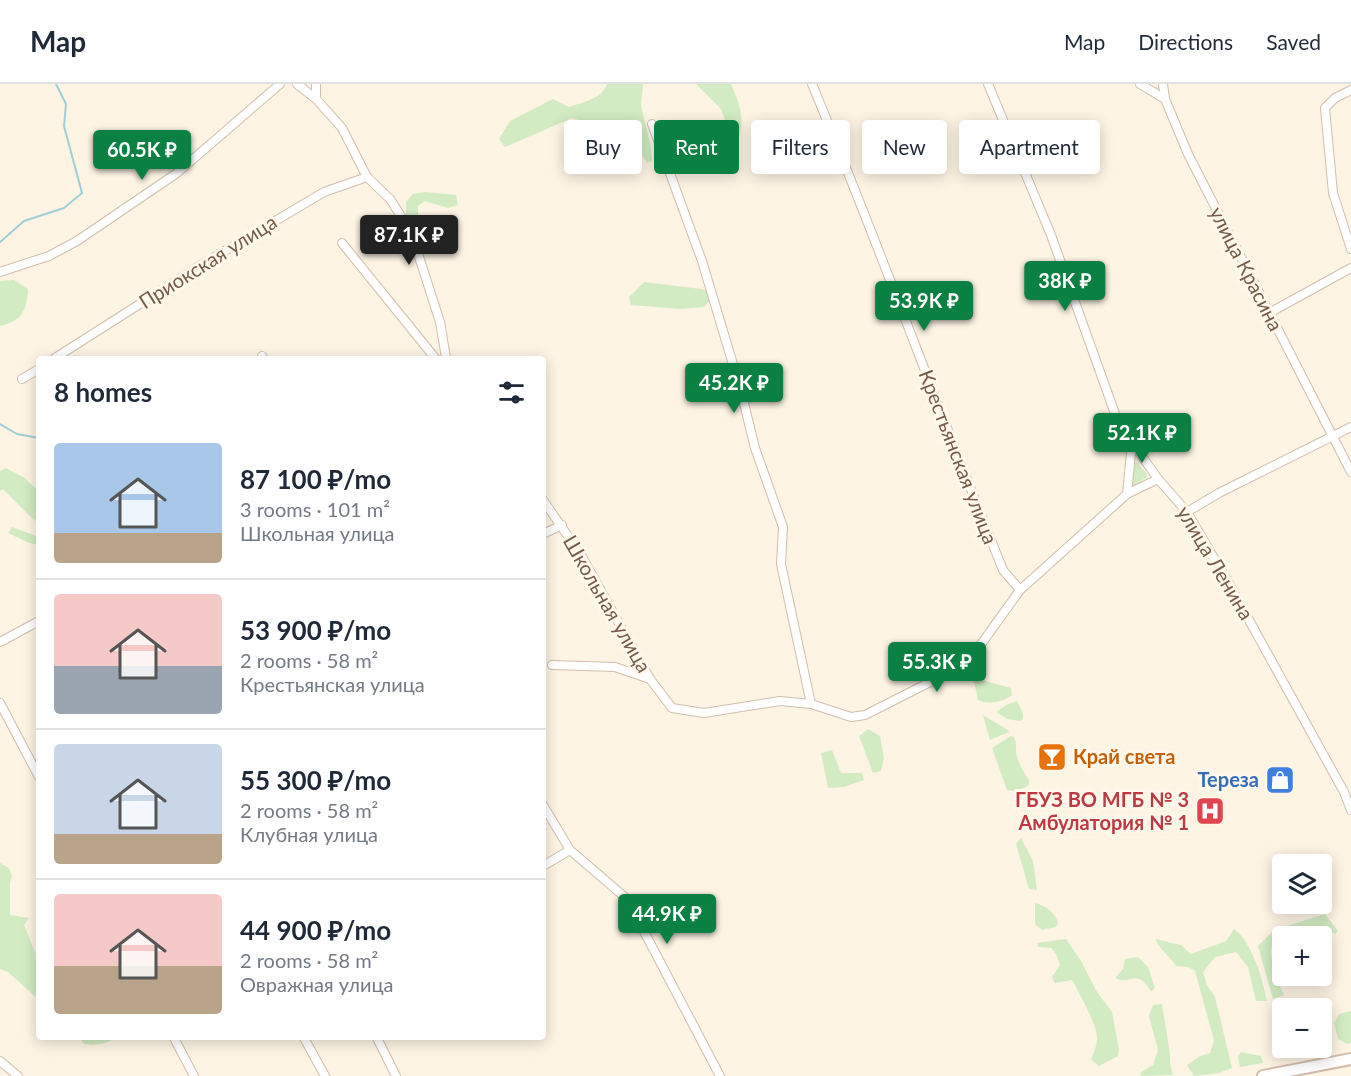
<!DOCTYPE html>
<html lang="en">
<head>
<meta charset="utf-8">
<style>
	body { margin:0; font-family:Lato,sans-serif; background:#f6f6f7; color:#1f2937; height:100vh; display:flex; flex-direction:column; font-size:22px; white-space:nowrap }
	* { box-sizing:border-box; margin:0 }
	p { font-size:20px; color:#747a83 }
	.icon { flex:none; width:33px; height:33px; fill:none; stroke:currentColor; stroke-width:2; stroke-linecap:round; stroke-linejoin:round }
	.map { position:relative; flex:1; overflow:hidden }
	.drawer { position:absolute; left:36px; top:272px; width:510px; height:684px; display:flex; flex-direction:column; background:#fff; border-radius:6px; box-shadow:0 3px 15px #0003 }
	.drawer>* { flex:none }
	.guide { position:absolute; left:564px; top:36px; width:570px; height:54px; display:flex; gap:12px }
	.tools { position:absolute; left:1272px; top:770px; display:grid; gap:12px }
	.tools a { display:grid; place-items:center; width:60px; height:60px; border-radius:6px; background:#fff; box-shadow:0 3px 15px #0003; font-size:30px }
	.price { position:absolute; translate:-50% -51px; padding:0 14px; border-radius:6px; background:#0b8043; color:#fff; font-size:20px; line-height:39px; filter:drop-shadow(0 2px 3px #0008) }
	.price::after { content:''; position:absolute; left:50%; top:36px; width:18px; height:14px; margin-left:-9px; background:inherit; clip-path:polygon(0 0,100% 0,50% 100%) }
	.price.on { background:#222; color:#fff }
	ul { padding:0; list-style:none }
	li { display:flex; align-items:center; gap:18px; height:150px; padding:0 18px }
	li+li { border-top:2px solid #e0e1e3 }
	li span { display:grid; place-items:center; flex:none; width:168px; height:120px; border-radius:6px; color:#555 }
	li>.icon { margin-inline-start:auto }
	span .icon { width:72px; height:72px; fill:#fffc; stroke-width:1 }
	li b { font-size:26px }
	h2 { display:flex; justify-content:space-between; align-items:center; height:72px; padding:0 18px; font-size:26px }
	.tag { padding:0 21px; border-radius:6px; background:#fff; box-shadow:0 3px 15px #0003; font-size:21px; line-height:54px }
	.tag.on { background:#0b8043; color:#fff }
	header { display:flex; align-items:center; gap:36px; box-sizing:border-box; height:84px; padding:0 30px; background:#fff; border-bottom:2px solid #e0e1e3 }
	header strong { font-size:28px }
	nav { display:flex; gap:33px; margin-inline-start:auto; font-size:21px }
	.map>svg:first-child { display:block }
	.green { fill:#d2ebc2 }
	.lines { fill:none; stroke-linecap:round; stroke-linejoin:round }
	.stream { stroke:#9ecfd9; stroke-width:2 }
	.street-casing { stroke:#d1bead; stroke-width:10 }
	.secondary-casing { stroke:#d4bdaa; stroke-width:14 }
	.street { stroke:#fff; stroke-width:8 }
	.secondary { stroke:#fff; stroke-width:10 }
	.labels { text-anchor:middle; stroke-width:6; stroke-linejoin:round; paint-order:stroke }
	.street-label { font-size:20px; fill:#765a49; stroke:#fff8eb }
	.food-label { font-size:20px; font-weight:bold; fill:#c56008; stroke:#fff8eb; text-anchor:start }
	.shop-label { font-size:20px; font-weight:bold; fill:#366cbe; stroke:#fff8eb; text-anchor:end }
	.health-label { font-size:20px; font-weight:bold; fill:#be3a42; stroke:#fff8eb; text-anchor:end }
</style>
</head>
<body>
<header>
<strong>Map</strong>
<nav><a>Map</a><a>Directions</a><a>Saved</a></nav>
</header>
<div class="map">
<svg width="1351" height="992" viewBox="0 0 1351 992">
	<rect width="100%" height="100%" fill="#fdf4e4"/>
	<!-- green -->
	<g class="green">
		<path d="M 607,0 L 643,0 L 641,22 L 650,59 L 652,77 L 647,79 L 633,56 L 613,41 L 608,45 L 572,34 L 505,63 L 499,55 L 510,37 L 553,15 L 569,23 C 583,18 602,15 607,0 Z"/>
		<path d="M 696,0 L 731,0 C 739,19 746,35 738,55 L 729,47 L 721,25 Z"/>
		<path d="M 425,108 L 456,111 L 458,121 L 448,124 L 425,117 L 418,122 L 418,134 L 415,140 L 406,130 L 406,118 L 413,110 Z"/>
		<path d="M 14,196 L 28,205 C 27,226 22,237 0,242 L 0,197 Z"/>
		<path d="M 644,198 L 701,205 L 707,207 L 710,216 L 704,223 L 681,225 L 631,221 L 629,213 Z"/>
		<path d="M 1136,378 L 1146,389 L 1147,393 L 1132,403 L 1130,401 L 1134,380 Z"/>
		<path d="M 6,384 L 23,393 L 39,407 L 39,441 L 3,405 L 0,407 L 0,387 Z"/>
		<path d="M 12,443 L 39,453 L 39,461 L 29,459 L 8,449 Z"/>
		<path d="M 978,595 L 1011,604 L 1012,611 C 1003,618 989,621 978,616 L 974,597 Z"/>
		<path d="M 1017,617 L 1023,629 L 1023,635 L 1020,637 L 1007,635 L 996,628 L 1006,621 Z"/>
		<path d="M 983,631 L 1008,646 L 1009,648 L 990,656 Z"/>
		<path d="M 868,645 L 880,652 L 884,674 L 881,687 L 873,689 L 859,652 Z"/>
		<path d="M 1011,652 L 1014,653 C 1017,659 1016,662 1016,668 C 1017,676 1024,690 1029,696 L 1029,701 C 1022,705 1015,709 1007,706 L 992,664 Z"/>
		<path d="M 832,666 L 841,689 L 862,689 L 864,696 L 844,703 L 828,704 L 821,669 Z"/>
		<path d="M 1021,754 L 1033,777 L 1037,806 L 1029,805 L 1016,760 Z"/>
		<path d="M 0,779 L 9,784 L 12,792 L 10,799 L 10,831 L 29,834 L 24,841 L 39,878 L 39,916 L 8,888 L 0,885 Z"/>
		<path d="M 1035,819 C 1045,821 1054,828 1058,838 L 1056,843 L 1042,846 L 1035,840 Z"/>
		<path d="M 1325,830 L 1338,847 L 1335,850 L 1323,843 L 1290,852 L 1282,852 L 1282,854 L 1273,857 C 1267,874 1277,896 1284,911 L 1273,915 L 1258,862 L 1274,846 Z"/>
		<path d="M 1234,845 C 1252,858 1263,896 1267,917 L 1256,917 L 1248,883 L 1236,868 L 1215,873 L 1203,888 L 1207,901 L 1215,913 L 1232,984 L 1219,989 L 1194,992 L 1187,981 L 1200,972 L 1210,969 L 1214,956 L 1195,887 L 1188,883 L 1176,882 C 1170,872 1159,865 1155,855 L 1181,861 L 1191,870 L 1226,857 Z"/>
		<path d="M 1066,855 L 1081,877 L 1097,908 L 1112,928 L 1119,966 L 1118,972 L 1099,982 L 1091,975 C 1095,966 1099,957 1096,947 C 1094,937 1078,906 1072,896 L 1055,899 L 1052,893 L 1060,881 L 1056,870 L 1051,864 L 1038,863 L 1037,859 Z"/>
		<path d="M 1138,873 L 1148,883 L 1155,904 L 1151,907 C 1135,883 1133,902 1115,894 L 1123,885 L 1125,875 Z"/>
		<path d="M 1162,920 L 1170,970 L 1170,979 L 1173,991 L 1141,992 L 1140,989 L 1153,981 L 1158,966 L 1149,932 L 1153,921 Z"/>
		<path d="M 1351,927 L 1351,959 L 1347,960 L 1338,955 L 1334,939 L 1339,930 Z"/>
		<path d="M 79,953 L 116,953 C 108,960 95,962 84,960 Z"/>
		<path d="M 1241,968 L 1261,972 L 1263,979 L 1240,983 L 1238,973 Z"/>
	</g>
	<g class="lines">
		<!-- stream -->
		<g class="stream">
			<path d="M 0,158 L 24,137 L 64,124 L 82,109 L 64,42 L 66,20 L 56,0"/>
			<path d="M 0,340 L 17,350 L 39,354"/>
			<path d="M 543,675 L 545,678"/>
		</g>
		<!-- street casing -->
		<g class="street-casing">
			<g id="street">
				<path d="M 297,0 L 316,15 L 316,0"/>
				<path d="M 812,0 C 879,161 938,325 1003,486 L 1020,506"/>
				<path d="M 988,0 L 1051,151 L 1118,338 L 1158,395 L 1187,428 L 1228,498 L 1344,708 L 1351,726"/>
				<path d="M 1140,0 L 1165,15 L 1188,70 L 1351,388"/>
				<path d="M 1163,0 L 1165,15"/>
				<path d="M 1351,6 L 1335,14 L 1325,24 L 1333,109 L 1351,165"/>
				<path d="M 316,15 L 342,44 L 367,93 L 390,115 L 411,148 L 440,238 L 446,274"/>
				<path d="M 652,40 L 702,177 L 741,307 L 755,364 L 783,443 L 781,480 L 811,620"/>
				<path d="M 342,159 L 435,274"/>
				<path d="M 0,188 L 49,172 L 77,157 L 177,89 L 280,0"/>
				<path d="M 1269,229 L 1351,184"/>
				<path d="M 262,272 L 263,274"/>
				<path d="M 55,274 L 201,181 L 324,108 L 367,93"/>
				<path d="M 22,295 L 39,285"/>
				<path d="M 1132,358 L 1127,410 L 1158,395"/>
				<path d="M 543,416 L 581,471 L 650,595 L 672,624 L 704,629 L 780,617 L 811,620 L 851,633 L 865,631 L 944,591 L 964,584 L 1020,506 L 1127,410"/>
				<path d="M 1187,428 L 1219,409 L 1351,343"/>
				<path d="M 543,450 L 562,441"/>
				<path d="M 0,558 L 39,537"/>
				<path d="M 552,581 L 615,583 L 650,595"/>
				<path d="M 0,619 L 39,693"/>
				<path d="M 543,721 L 570,766 L 627,815 L 720,992"/>
				<path d="M 543,782 L 570,766"/>
				<path d="M 173,952 L 194,992"/>
				<path d="M 303,952 L 325,992"/>
				<path d="M 376,952 L 396,992"/>
				<path d="M 0,977 L 18,992"/>
			</g>
		</g>
		<!-- secondary casing -->
		<g class="secondary-casing">
			<path id="secondary" d="M 1263,992 L 1351,975"/>
		</g>
		<!-- street -->
		<use href="#street" class="street"/>
		<!-- secondary -->
		<use href="#secondary" class="secondary"/>
	</g>
	<!-- icons -->
	<defs>
		<g id="bar-square" transform="scale(1.5)"><rect x="-9" y="-9" width="18" height="18" rx="4" fill="#e8710a" stroke="#fff8eb"/><path d="M-6-5H6L.8 .8V4.5H3.5V6h-7V4.5H-.8V.8Z" fill="#fff"/></g>
		<g id="shop-square" transform="scale(1.5)"><rect x="-9" y="-9" width="18" height="18" rx="4" fill="#3f7fe0" stroke="#fff8eb"/><path d="M-5-2.5h2.3a2.7 3.5 0 0 1 5.4 0H5L5.5 6h-11ZM-1.5-2.5h3a1.5 2.3 0 0 0-3 0Z" fill="#fff"/></g>
		<g id="hospital-square" transform="scale(1.5)"><rect x="-9" y="-9" width="18" height="18" rx="4" fill="#e0444e" stroke="#fff8eb"/><path d="M-5-5h3v3.5h4V-5h3V5h-3V1.5h-4V5h-3Z" fill="#fff"/></g>
	</defs>
	<g fill-rule="evenodd">
		<use href="#bar-square" x="1052" y="673"/>
		<use href="#shop-square" x="1280" y="696"/>
		<use href="#hospital-square" x="1210" y="727"/>
	</g>
	<g class="labels">
		<!-- street labels -->
		<g class="street-label">
			<text transform="translate(208 178) rotate(-32)" y="7">Приокская улица</text>
			<text transform="translate(1246 185) rotate(63)" y="7">улица Красина</text>
			<text transform="translate(958 373) rotate(69)" y="7">Крестьянская улица</text>
			<text transform="translate(1215 479) rotate(59)" y="7">улица Ленина</text>
			<text transform="translate(607 520) rotate(60)" y="7">Школьная улица</text>
		</g>
		<!-- food labels -->
		<g class="food-label">
			<text x="1073" y="680">Край света</text>
		</g>
		<!-- shop labels -->
		<g class="shop-label">
			<text x="1259" y="703">Тереза</text>
		</g>
		<!-- health labels -->
		<g class="health-label">
			<text x="1189" y="723">ГБУЗ ВО МГБ № 3<tspan x="1189" dy="23">Амбулатория № 1</tspan></text>
		</g>
	</g>
</svg>
<div class="tools">
<a><svg class="icon" aria-label="layers" viewBox="0 0 24 24"><path d="M12 4l9 5-9 5-9-5zM3 14l9 5 9-5"/></svg></a>
<a>+</a>
<a>−</a>
</div>
<b class="price" style="left:142px;top:97px">60.5K ₽</b>
<b class="price on" style="left:409px;top:182px">87.1K ₽</b>
<b class="price" style="left:1065px;top:228px">38K ₽</b>
<b class="price" style="left:924px;top:248px">53.9K ₽</b>
<b class="price" style="left:734px;top:330px">45.2K ₽</b>
<b class="price" style="left:1142px;top:380px">52.1K ₽</b>
<b class="price" style="left:937px;top:609px">55.3K ₽</b>
<b class="price" style="left:667px;top:861px">44.9K ₽</b>
<div class="guide">
<a class="tag">Buy</a>
<a class="tag on">Rent</a>
<a class="tag">Filters</a>
<a class="tag">New</a>
<a class="tag">Apartment</a>
</div>
<section class="drawer">
<h2>8 homes<svg class="icon" aria-label="filters" viewBox="0 0 24 24"><path d="M4 7h16M4 17h16"/><circle cx="9" cy="7" r="2"/><circle cx="15" cy="17" r="2"/></svg></h2>
<ul>
<li><span style="background:linear-gradient(#a9c7e8 75%,#b9a48a 0)"><svg class="icon" aria-label="home" viewBox="0 0 24 24"><path d="M3 11l9-7 9 7M6 9v11h12V9"/></svg></span><div><b>87 100 ₽/mo</b><p>3 rooms · 101 m²</p><p>Школьная улица</p></div></li>
<li><span style="background:linear-gradient(#f6c9c9 60%,#9aa5b1 0)"><svg class="icon" aria-label="home" viewBox="0 0 24 24"><path d="M3 11l9-7 9 7M6 9v11h12V9"/></svg></span><div><b>53 900 ₽/mo</b><p>2 rooms · 58 m²</p><p>Крестьянская улица</p></div></li>
<li><span style="background:linear-gradient(#c9d6e8 75%,#b9a48a 0)"><svg class="icon" aria-label="home" viewBox="0 0 24 24"><path d="M3 11l9-7 9 7M6 9v11h12V9"/></svg></span><div><b>55 300 ₽/mo</b><p>2 rooms · 58 m²</p><p>Клубная улица</p></div></li>
<li><span style="background:linear-gradient(#f6c9c9 60%,#b9a48a 0)"><svg class="icon" aria-label="home" viewBox="0 0 24 24"><path d="M3 11l9-7 9 7M6 9v11h12V9"/></svg></span><div><b>44 900 ₽/mo</b><p>2 rooms · 58 m²</p><p>Овражная улица</p></div></li>
</ul>
</section>
</div>
</body>
</html>
